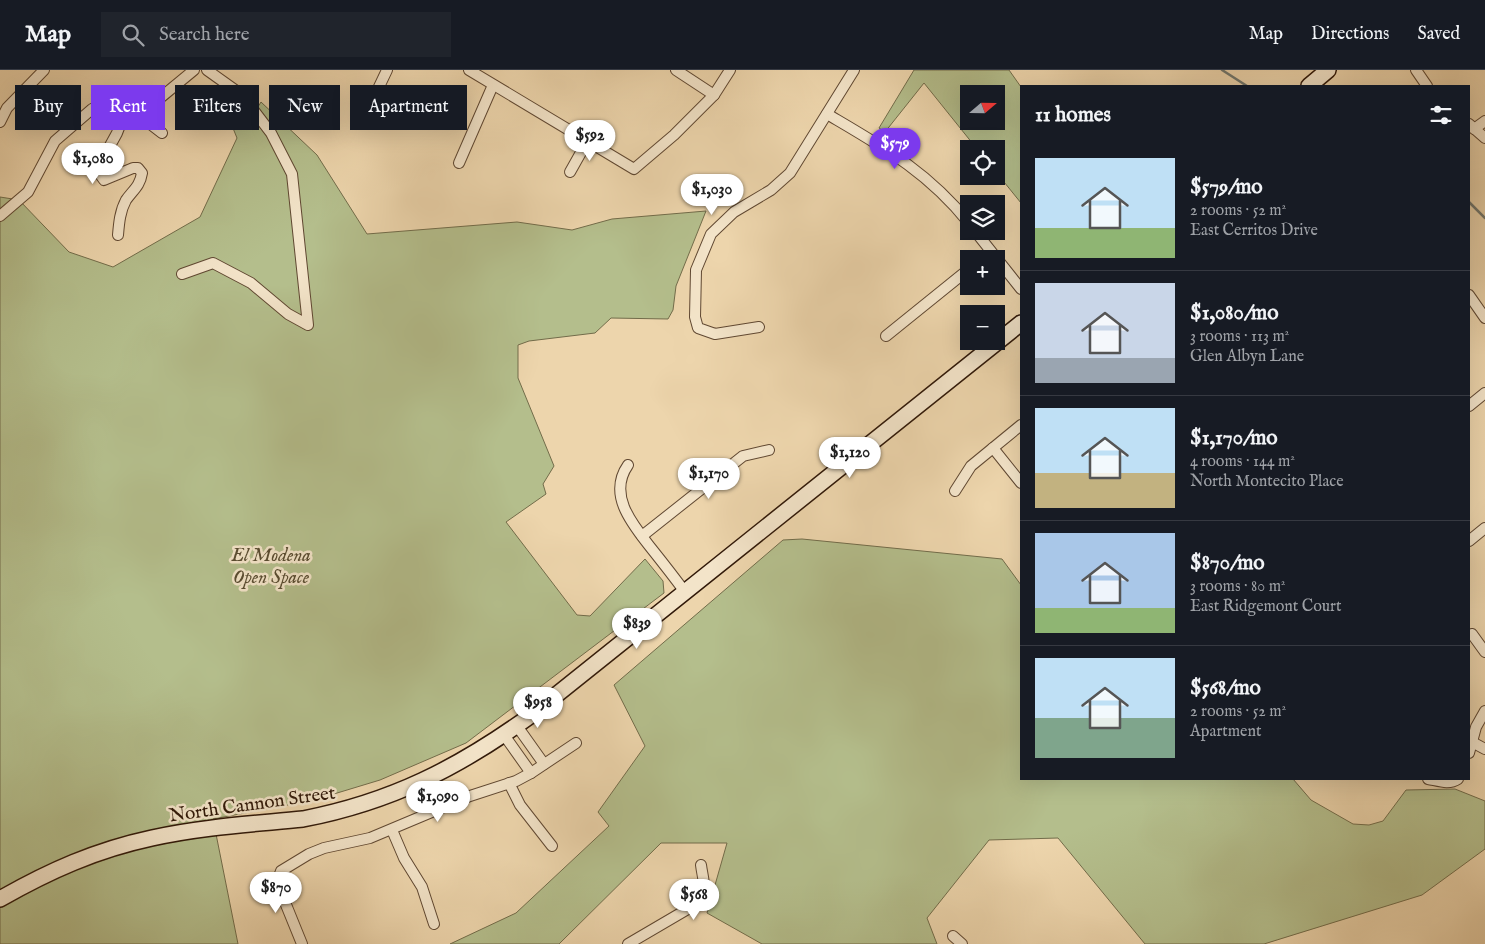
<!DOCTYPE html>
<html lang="en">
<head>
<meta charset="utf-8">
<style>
	body { margin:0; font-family:"IM FELL English",serif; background:#20242c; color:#f1f3f6; height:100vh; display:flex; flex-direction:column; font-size:19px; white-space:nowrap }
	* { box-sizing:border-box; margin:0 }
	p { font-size:16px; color:#9ea1a6 }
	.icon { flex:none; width:28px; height:28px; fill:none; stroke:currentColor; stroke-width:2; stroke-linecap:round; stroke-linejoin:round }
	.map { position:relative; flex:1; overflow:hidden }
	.panel { position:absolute; left:1020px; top:15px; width:450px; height:695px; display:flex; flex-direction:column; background:#171b24; border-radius:0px; box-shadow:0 5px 20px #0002 }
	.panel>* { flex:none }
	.guide { position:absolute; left:15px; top:15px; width:475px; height:45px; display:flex; gap:10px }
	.needle { width:32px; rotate:70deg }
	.buttons { position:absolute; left:960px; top:15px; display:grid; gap:10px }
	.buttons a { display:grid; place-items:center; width:45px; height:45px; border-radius:0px; background:#171b24; box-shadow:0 5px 20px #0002; font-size:25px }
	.price { position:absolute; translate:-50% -42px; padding:0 11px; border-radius:18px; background:#fff; color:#222; font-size:16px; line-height:32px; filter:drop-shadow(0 1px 2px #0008) }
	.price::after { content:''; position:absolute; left:50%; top:30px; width:15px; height:11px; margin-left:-8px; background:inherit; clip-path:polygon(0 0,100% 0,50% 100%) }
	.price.current { background:#7c3aed; color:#fff }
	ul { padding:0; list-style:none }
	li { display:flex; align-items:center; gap:15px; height:125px; padding:0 15px }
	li+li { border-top:1px solid #363941 }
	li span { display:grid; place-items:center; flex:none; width:140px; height:100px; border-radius:0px; color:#555 }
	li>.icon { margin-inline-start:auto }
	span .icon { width:60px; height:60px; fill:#fffc; stroke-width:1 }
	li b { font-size:21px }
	h2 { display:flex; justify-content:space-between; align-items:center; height:60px; padding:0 15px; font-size:21px }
	.chip { padding:0 18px; border-radius:0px; background:#171b24; box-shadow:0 5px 20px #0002; font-size:18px; line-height:45px }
	.chip.current { background:#7c3aed; color:#fff }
	header { display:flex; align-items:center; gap:30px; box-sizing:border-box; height:70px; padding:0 25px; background:#171b24; border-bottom:1px solid #363941 }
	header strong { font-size:24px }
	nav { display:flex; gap:28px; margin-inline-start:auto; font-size:18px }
	.search { width:350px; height:45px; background:#20242c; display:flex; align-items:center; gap:12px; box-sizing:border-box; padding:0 18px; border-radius:0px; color:#9ea1a6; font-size:19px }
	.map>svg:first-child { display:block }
	.green { fill:#b4be8c; stroke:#726c4a; fill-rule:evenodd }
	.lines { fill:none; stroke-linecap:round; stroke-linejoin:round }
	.stream { stroke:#71786f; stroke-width:2.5 }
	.street-casing { stroke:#604832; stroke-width:12 }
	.secondary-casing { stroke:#311909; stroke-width:18 }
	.street { stroke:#f3e4c9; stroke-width:10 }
	.secondary { stroke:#f3e4c9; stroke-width:15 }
	.labels { text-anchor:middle; stroke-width:5; stroke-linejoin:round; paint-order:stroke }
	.park-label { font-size:19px; font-style:italic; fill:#584b30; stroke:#f3e4c9 }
	.street-label { font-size:19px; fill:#311909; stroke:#f3e4c9 }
</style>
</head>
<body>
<header>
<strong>Map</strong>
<div class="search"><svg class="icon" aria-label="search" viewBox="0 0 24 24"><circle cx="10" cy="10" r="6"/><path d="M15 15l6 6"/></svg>Search here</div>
<nav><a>Map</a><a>Directions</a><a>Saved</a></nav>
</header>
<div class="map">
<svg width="1485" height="874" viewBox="0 0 1485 874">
	<rect width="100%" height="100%" fill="#edd5ac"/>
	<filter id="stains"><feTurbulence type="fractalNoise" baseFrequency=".004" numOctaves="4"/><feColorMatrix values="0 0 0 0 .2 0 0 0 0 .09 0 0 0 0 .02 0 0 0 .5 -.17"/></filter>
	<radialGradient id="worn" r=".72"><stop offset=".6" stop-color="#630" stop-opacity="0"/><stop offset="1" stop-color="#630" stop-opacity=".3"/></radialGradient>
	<!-- green -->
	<g class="green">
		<path d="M 914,0 L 1009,0 L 1021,17 L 1021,133 L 996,102 L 996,79 L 977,79 L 924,13 L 885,62 L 879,58 ZM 969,24 L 996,24 L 996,51 L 969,51 Z"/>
		<path d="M 261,32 L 317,85 L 367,164 L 517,152 L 572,160 L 612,149 L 706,141 L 676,216 L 673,240 L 668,249 L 611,248 L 595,263 L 529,271 L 518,275 L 518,308 L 554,396 L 543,414 L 546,424 L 506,452 L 577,545 L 590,546 L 645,489 L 663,511 L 664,523 L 466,673 L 380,710 L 314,730 L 213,749 L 238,874 L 0,874 L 0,127 L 19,130 L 69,182 L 113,197 L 200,147 L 237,68 L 226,41 L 256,40 Z"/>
		<path d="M 802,469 L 1002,489 L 1021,515 L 1021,709 L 1293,709 L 1311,730 L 1353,754 L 1369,755 L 1383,751 L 1406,720 L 1455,719 L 1485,731 L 1485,779 L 1422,825 L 1264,874 L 1145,874 L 1058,768 L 989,770 L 927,848 L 937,874 L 762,874 L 707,843 L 727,773 L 661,773 L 559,874 L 450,874 L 516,843 L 609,756 L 598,742 L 645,676 L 614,615 L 783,470 Z"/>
	</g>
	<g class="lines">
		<!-- stream -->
		<g class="stream">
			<path d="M 1222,0 L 1247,16"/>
			<path d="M 1469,132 L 1485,148"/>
		</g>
		<!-- street casing -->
		<g class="street-casing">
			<g id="street">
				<path d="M 469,0 L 634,99 L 674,65 L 714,25 L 730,0"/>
				<path d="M 676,0 L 714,25"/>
				<path d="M 1416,0 L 1427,16"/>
				<path d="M 368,40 L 387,0"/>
				<path d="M 827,44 C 883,77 927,101 969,153"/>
				<path d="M 0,52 L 7,38 L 44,0"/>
				<path d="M 1469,54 L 1485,68"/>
				<path d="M 1474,59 L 1485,51"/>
				<path d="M 162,63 L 149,53 L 148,38 L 194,0"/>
				<path d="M 459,93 L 493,15"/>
				<path d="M 570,102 L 588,70"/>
				<path d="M 0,146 L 28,122 L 55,71 L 92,39 L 106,32 L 119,34 L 124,45 L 117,63 L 100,94 L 99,103 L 104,110 L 133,98 L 138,98 L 142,103 C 140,116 133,120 126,130 C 120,141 119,153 118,165"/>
				<path d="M 975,161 L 1021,219"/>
				<path d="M 182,204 L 213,193 L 251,213 L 288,244 L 308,255 L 292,104 L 271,63 L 242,25 L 207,0"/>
				<path d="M 1469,225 L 1485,248"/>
				<path d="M 759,257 L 715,264 L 698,258 L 695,247 L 696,200 L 711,164 L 734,142 L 771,120 L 790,103 L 854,0"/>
				<path d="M 886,266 L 969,199"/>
				<path d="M 1469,336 L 1485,323"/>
				<path d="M 993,378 L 1021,413"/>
				<path d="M 628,395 C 607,425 633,455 651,478 C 663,493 674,507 685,522"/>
				<path d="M 955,421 L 971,396 L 1021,355"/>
				<path d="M 642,466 L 743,386 L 769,380"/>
				<path d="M 1469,471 L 1485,458"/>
				<path d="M 1472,564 L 1485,582"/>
				<path d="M 517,656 L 544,694"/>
				<path d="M 504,665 L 531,703"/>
				<path d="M 1472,672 L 1485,679"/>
				<path d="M 1469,683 L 1476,657 L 1485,641"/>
				<path d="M 1428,709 C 1439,711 1449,715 1458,709"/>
				<path d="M 509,713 L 520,735 L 552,776"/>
				<path d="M 392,760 L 404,788 L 422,817 L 434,854"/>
				<path d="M 953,866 L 962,874"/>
				<path d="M 302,874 L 278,815 L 278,809 L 281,801 L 309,784 L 324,778 L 370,768 L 470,726 L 516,711 L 531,703 L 576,673"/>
				<path d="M 628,874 L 698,833 C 708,819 703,811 701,795"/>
			</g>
		</g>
		<!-- secondary casing -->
		<g class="secondary-casing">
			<g id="secondary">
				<path d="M 1309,16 L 1328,0"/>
				<path d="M 0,829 C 49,801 96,780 152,768 C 201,757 253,754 303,749 C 391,732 458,698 530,646 L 1021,253"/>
			</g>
		</g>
		<!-- street -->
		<use href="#street" class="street"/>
		<!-- secondary -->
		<use href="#secondary" class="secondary"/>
	</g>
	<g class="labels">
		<!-- park labels -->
		<g class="park-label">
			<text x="271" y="491">El Modena<tspan x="271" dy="22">Open Space</tspan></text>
		</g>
		<!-- street labels -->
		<g class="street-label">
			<text transform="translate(252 733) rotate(-8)" y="7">North Cannon Street</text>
		</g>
	</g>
	<rect width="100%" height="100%" filter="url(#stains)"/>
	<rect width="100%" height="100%" fill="url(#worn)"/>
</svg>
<div class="buttons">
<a><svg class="needle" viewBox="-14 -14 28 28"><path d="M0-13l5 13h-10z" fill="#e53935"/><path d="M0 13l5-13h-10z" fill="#9ea1a6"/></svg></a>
<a><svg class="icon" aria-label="locate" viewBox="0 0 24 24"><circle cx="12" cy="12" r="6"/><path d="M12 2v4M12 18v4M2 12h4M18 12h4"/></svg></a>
<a><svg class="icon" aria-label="layers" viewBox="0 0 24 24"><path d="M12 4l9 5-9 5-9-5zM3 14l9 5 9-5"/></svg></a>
<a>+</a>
<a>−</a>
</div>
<b class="price" style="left:590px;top:92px">$592</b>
<b class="price current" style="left:895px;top:100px">$579</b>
<b class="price" style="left:93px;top:115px">$1,080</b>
<b class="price" style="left:712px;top:146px">$1,030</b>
<b class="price" style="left:850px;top:409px">$1,120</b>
<b class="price" style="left:709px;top:430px">$1,170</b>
<b class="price" style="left:637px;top:580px">$839</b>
<b class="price" style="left:538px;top:659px">$958</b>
<b class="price" style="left:438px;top:753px">$1,090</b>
<b class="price" style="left:276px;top:844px">$870</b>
<b class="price" style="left:694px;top:851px">$568</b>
<div class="guide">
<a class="chip">Buy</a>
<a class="chip current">Rent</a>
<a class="chip">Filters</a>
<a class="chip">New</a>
<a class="chip">Apartment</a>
</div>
<section class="panel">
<h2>11 homes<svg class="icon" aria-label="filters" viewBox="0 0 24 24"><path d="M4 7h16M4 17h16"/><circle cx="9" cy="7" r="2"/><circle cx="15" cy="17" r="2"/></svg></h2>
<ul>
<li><span style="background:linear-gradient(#bfe0f5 70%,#8fb573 0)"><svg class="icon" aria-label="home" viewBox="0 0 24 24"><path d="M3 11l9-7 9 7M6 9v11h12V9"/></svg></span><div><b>$579/mo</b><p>2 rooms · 52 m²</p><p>East Cerritos Drive</p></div></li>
<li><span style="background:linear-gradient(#c9d6e8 75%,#9aa5b1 0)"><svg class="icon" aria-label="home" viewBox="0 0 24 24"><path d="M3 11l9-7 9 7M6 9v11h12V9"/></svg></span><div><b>$1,080/mo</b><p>3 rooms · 113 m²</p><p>Glen Albyn Lane</p></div></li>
<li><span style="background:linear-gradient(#bfe0f5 65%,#c2b280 0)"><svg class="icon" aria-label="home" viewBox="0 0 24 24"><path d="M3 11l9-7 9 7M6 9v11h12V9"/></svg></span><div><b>$1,170/mo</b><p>4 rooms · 144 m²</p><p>North Montecito Place</p></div></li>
<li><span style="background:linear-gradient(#a9c7e8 75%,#8fb573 0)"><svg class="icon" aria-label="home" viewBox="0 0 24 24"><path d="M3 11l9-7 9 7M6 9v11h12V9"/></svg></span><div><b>$870/mo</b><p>3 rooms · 80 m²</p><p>East Ridgemont Court</p></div></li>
<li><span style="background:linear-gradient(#bfe0f5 60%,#7fa58c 0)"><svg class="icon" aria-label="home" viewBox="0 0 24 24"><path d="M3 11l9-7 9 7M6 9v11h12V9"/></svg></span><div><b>$568/mo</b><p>2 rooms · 52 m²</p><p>Apartment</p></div></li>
</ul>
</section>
</div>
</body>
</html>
